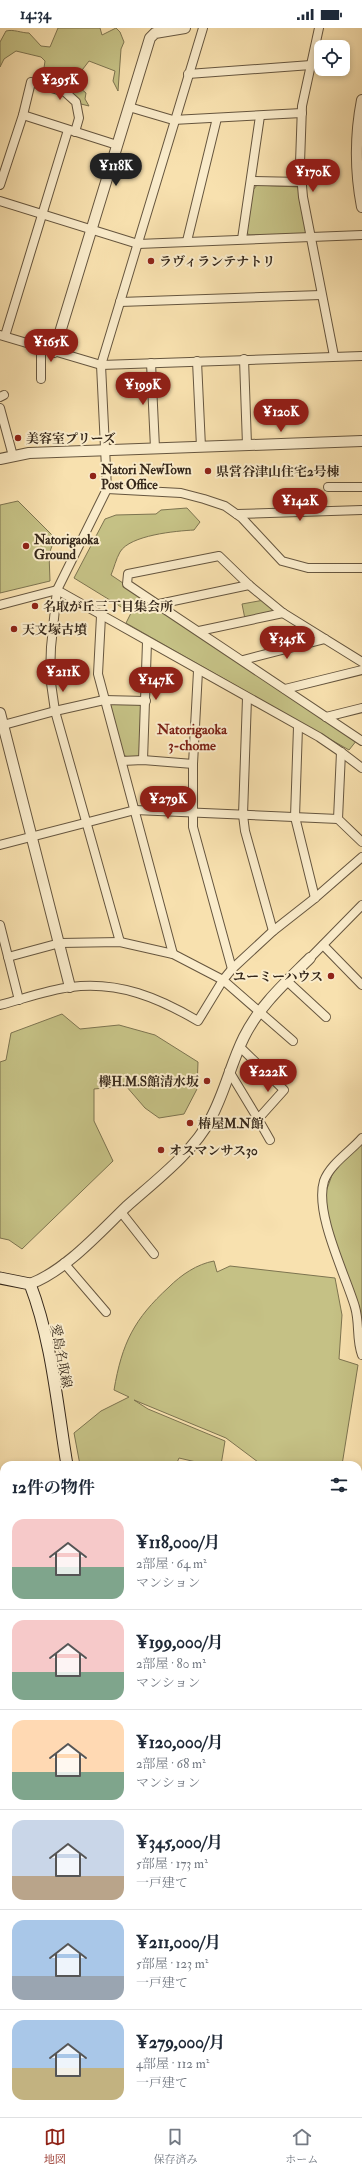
<!DOCTYPE html>
<html lang="ja">
<head>
<meta charset="utf-8">
<style>
	body { margin:0; font-family:"IM FELL Double Pica","Noto Serif JP",serif; background:#f6f6f7; color:#1f2937; height:100vh; display:flex; flex-direction:column; font-size:15px; white-space:nowrap }
	* { box-sizing:border-box; margin:0 }
	p { font-size:13px; color:#747a83 }
	.icon { flex:none; width:22px; height:22px; fill:none; stroke:currentColor; stroke-width:2; stroke-linecap:round; stroke-linejoin:round }
	.map { position:relative; flex:1; overflow:hidden }
	.side { position:absolute; left:0px; top:1433px; width:362px; height:656px; display:flex; flex-direction:column; background:#fff; border-radius:12px 12px 0 0; box-shadow:0 2px 6px #0003 }
	.side>* { flex:none }
	.controls { position:absolute; left:314px; top:12px; display:grid; gap:8px }
	.controls a { display:grid; place-items:center; width:36px; height:36px; border-radius:8px; background:#fff; box-shadow:0 2px 6px #0003; font-size:20px }
	.price { position:absolute; translate:-50% -34px; padding:0 9px; border-radius:14px; background:#8f2418; color:#fff; font-size:13px; line-height:26px; filter:drop-shadow(0 1px 2px #0008) }
	.price::after { content:''; position:absolute; left:50%; top:24px; width:12px; height:9px; margin-left:-6px; background:inherit; clip-path:polygon(0 0,100% 0,50% 100%) }
	.price.selected { background:#222; color:#fff }
	ul { padding:0; list-style:none }
	li { display:flex; align-items:center; gap:12px; height:100px; padding:0 12px }
	li+li { border-top:1px solid #e0e1e3 }
	li span { display:grid; place-items:center; flex:none; width:112px; height:80px; border-radius:12px; color:#555 }
	li>.icon { margin-inline-start:auto }
	span .icon { width:48px; height:48px; fill:#fffc; stroke-width:1 }
	li b { font-size:17px }
	h2 { display:flex; justify-content:space-between; align-items:center; height:48px; padding:0 12px; font-size:17px }
	.status { display:flex; justify-content:space-between; align-items:center; height:28px; padding:0 20px; background:#fff; direction:ltr }
	.status svg { height:11px; fill:currentColor }
	.tabs { display:flex; justify-content:space-around; align-items:center; height:56px; border-top:1px solid #e0e1e3; background:#fff; font-size:11px; color:#747a83 }
	.tabs a { display:grid; justify-items:center; gap:2px }
	.tabs .selected { color:#8f2418 }
	.map>svg:first-child { display:block }
	.green { fill:#c5c185; stroke:#7d7450 }
	.lines { fill:none; stroke-linecap:round; stroke-linejoin:round }
	.stream { stroke:#738270; stroke-width:2.5 }
	.minor-casing { stroke:#66563f; stroke-width:10 }
	.tertiary-casing { stroke:#66563f; stroke-width:12 }
	.secondary-casing { stroke:#35271a; stroke-width:13 }
	.minor { stroke:#faeccb; stroke-width:8 }
	.tertiary { stroke:#faeccb; stroke-width:10 }
	.secondary { stroke:#faeccb; stroke-width:11 }
	.poi-dot { fill:#8f2418; stroke:#faeccb; stroke-width:1.5 }
	.labels { text-anchor:middle; stroke-width:4; stroke-linejoin:round; paint-order:stroke }
	.poi-label { font-size:13px; font-weight:bold; fill:#35271a; stroke:#faeccb; text-anchor:start }
	.street-label { font-size:13px; fill:#35271a; stroke:#faeccb }
	.neighbourhood-label { font-size:14px; font-weight:bold; fill:#7a1f14; stroke:#faeccb }
</style>
</head>
<body>
<div class="status"><b>14:34</b><svg viewBox="0 0 49 12"><path d="M0 12V9h3v3zM5 12V6h3v6zM10 12V3h3v9zM15 12V0h3v12zM26 1h20v11H26zM47 4h2v5h-2z"/></svg></div>
<div class="map">
<svg width="362" height="2089" viewBox="0 0 362 2089">
	<rect width="100%" height="100%" fill="#f8e1af"/>
	<filter id="stains"><feTurbulence type="fractalNoise" baseFrequency=".005" numOctaves="4"/><feColorMatrix values="0 0 0 0 .2 0 0 0 0 .09 0 0 0 0 .02 0 0 0 .5 -.17"/></filter>
	<radialGradient id="worn" r=".72"><stop offset=".6" stop-color="#630" stop-opacity="0"/><stop offset="1" stop-color="#630" stop-opacity=".3"/></radialGradient>
	<!-- green -->
	<g class="green">
		<path d="M 58,0 L 100,0 L 102,7 L 116,0 L 120,4 L 124,14 L 121,21 L 118,63 L 113,53 L 115,43 L 89,33 L 73,54 L 86,65 L 85,71 L 89,78 L 81,76 L 74,67 L 51,57 L 44,40 L 45,33 L 41,29 L 16,23 L 4,31 L 0,39 L 0,14 L 6,3 C 14,1 21,5 29,5 L 41,18 L 50,19 Z"/>
		<path d="M 257,157 L 299,159 L 308,201 L 305,206 L 250,207 L 246,205 L 253,162 Z"/>
		<path d="M 18,473 L 55,510 L 49,526 L 50,553 L 0,565 L 0,477 Z"/>
		<path d="M 187,480 L 200,494 L 194,502 C 176,503 130,507 120,524 C 116,531 114,540 111,547 L 357,712 L 349,722 L 126,595 L 131,585 L 74,550 L 105,491 L 116,487 L 156,486 L 161,482 Z"/>
		<path d="M 264,572 L 278,583 L 245,591 L 242,576 Z"/>
		<path d="M 112,674 L 134,675 L 140,677 L 142,681 L 142,726 L 139,729 L 128,729 L 123,727 L 110,677 Z"/>
		<path d="M 62,986 L 80,1001 L 119,997 L 155,1007 L 198,1034 L 197,1061 L 184,1086 L 159,1090 L 145,1080 L 126,1058 L 94,1061 L 94,1093 L 113,1133 L 22,1221 L 9,1212 L 0,1210 L 0,1034 L 6,1032 L 11,1005 Z"/>
		<path d="M 362,1106 L 362,1321 L 323,1172 L 336,1136 Z"/>
		<path d="M 214,1233 L 217,1244 L 230,1238 L 335,1250 L 342,1287 L 339,1331 L 358,1337 L 342,1437 L 302,1434 L 289,1437 L 262,1437 L 226,1410 L 134,1372 L 148,1381 L 225,1413 L 221,1437 L 209,1437 L 179,1430 L 176,1437 L 80,1437 L 74,1405 L 101,1383 L 129,1369 L 114,1362 C 122,1315 134,1291 169,1259 C 181,1247 197,1236 214,1233 Z"/>
		<path d="M 362,1507 L 362,1639 L 358,1645 L 358,1516 Z"/>
	</g>
	<g class="lines">
		<!-- stream -->
		<g class="stream">
			<path d="M 358,1678 L 362,1673"/>
			<path d="M 0,1763 L 4,1762"/>
		</g>
		<!-- minor casing -->
		<g class="minor-casing">
			<g id="minor">
				<path d="M 319,0 L 302,78 L 300,135 L 303,169 L 334,328"/>
				<path d="M 188,46 L 311,37"/>
				<path d="M 129,79 L 173,92 L 302,85"/>
				<path d="M 23,87 L 117,117"/>
				<path d="M 251,153 L 302,154"/>
				<path d="M 0,157 L 23,87 L 31,54 L 65,64 L 76,74 L 79,90 L 75,104"/>
				<path d="M 0,173 L 138,216 L 362,207"/>
				<path d="M 242,211 L 260,88"/>
				<path d="M 187,213 L 217,90"/>
				<path d="M 120,274 L 321,267"/>
				<path d="M 0,307 L 101,337 L 362,328"/>
				<path d="M 5,308 L 68,102"/>
				<path d="M 244,331 L 247,417"/>
				<path d="M 197,333 L 201,419"/>
				<path d="M 151,335 L 155,420"/>
				<path d="M 41,351 L 41,320"/>
				<path d="M 0,369 L 4,367"/>
				<path d="M 0,380 L 13,428"/>
				<path d="M 328,459 L 362,459"/>
				<path d="M 107,461 L 181,465 L 204,471 L 225,478 L 242,490 L 282,533 L 308,540 L 362,540"/>
				<path d="M 237,486 L 362,482"/>
				<path d="M 159,576 L 249,557"/>
				<path d="M 0,577 L 57,562 L 319,709 L 341,724 L 362,740"/>
				<path d="M 101,588 L 98,646 L 173,926"/>
				<path d="M 199,603 L 283,585"/>
				<path d="M 243,632 L 325,611"/>
				<path d="M 362,634 L 283,585 L 249,557 L 219,528 L 128,546 L 127,556 L 362,713"/>
				<path d="M 198,643 L 193,736 L 193,799 L 232,941"/>
				<path d="M 285,661 L 362,642"/>
				<path d="M 247,670 L 243,787 L 245,803 L 273,903"/>
				<path d="M 326,689 L 362,680"/>
				<path d="M 0,698 L 55,683 L 104,672 L 146,673"/>
				<path d="M 298,699 L 295,789 L 315,870"/>
				<path d="M 341,724 L 338,791 L 362,814"/>
				<path d="M 143,732 L 147,614"/>
				<path d="M 122,733 L 143,732 L 193,736"/>
				<path d="M 0,817 L 135,782 L 338,791"/>
				<path d="M 0,897 L 19,972"/>
				<path d="M 120,914 L 55,683 L 50,648 L 51,619 L 57,562 L 107,461 L 101,337 L 203,0"/>
				<path d="M 323,917 L 362,957"/>
				<path d="M 8,929 L 60,915 L 120,914 L 173,926 L 223,952 L 293,1013"/>
				<path d="M 310,930 L 362,877"/>
				<path d="M 287,953 L 326,989"/>
				<path d="M 0,977 C 23,971 47,962 71,959 C 119,953 159,970 198,993 L 223,952 L 232,941 L 273,903 L 315,870 L 362,829"/>
				<path d="M 229,1043 L 258,1091 L 284,1062 L 240,1019"/>
				<path d="M 258,1091 L 270,1112"/>
				<path d="M 362,1110 C 351,1123 330,1136 324,1153 C 314,1185 346,1248 355,1279 C 360,1296 356,1311 362,1327"/>
				<path d="M 121,1184 L 154,1226"/>
				<path d="M 64,1235 L 106,1284"/>
				<path d="M 0,1772 L 4,1773"/>
				<path d="M 358,1946 L 362,1935"/>
				<path d="M 358,1977 L 362,1979"/>
				<path d="M 255,2085 L 265,2089"/>
				<path d="M 56,2089 L 59,2085"/>
				<path d="M 84,2089 L 88,2085"/>
				<path d="M 165,2089 L 166,2085"/>
				<path d="M 326,2089 L 328,2085"/>
			</g>
		</g>
		<!-- tertiary casing -->
		<g class="tertiary-casing">
			<g id="tertiary">
				<path d="M 362,72 C 355,108 355,142 362,179"/>
				<path d="M 54,324 L 150,10 L 155,5 L 185,0"/>
				<path d="M 0,431 L 29,425 L 362,413"/>
				<path d="M 0,685 L 70,959"/>
				<path d="M 30,1256 C 65,1243 99,1205 126,1179 C 154,1154 194,1124 211,1090 C 225,1064 231,1035 244,1009 C 260,977 285,955 310,930"/>
				<path d="M 358,2031 L 362,2033"/>
				<path d="M 0,2050 L 4,2049"/>
				<path d="M 155,2085 L 160,2089"/>
			</g>
		</g>
		<!-- secondary casing -->
		<g class="secondary-casing">
			<g id="secondary">
				<path d="M 0,1250 L 30,1256 C 52,1313 57,1377 67,1437"/>
				<path d="M 358,1802 L 362,1799"/>
			</g>
		</g>
		<!-- minor -->
		<use href="#minor" class="minor"/>
		<!-- tertiary -->
		<use href="#tertiary" class="tertiary"/>
		<!-- secondary -->
		<use href="#secondary" class="secondary"/>
	</g>
	<!-- markers -->
	<g class="poi-dot">
		<circle cx="151" cy="233" r="4"/>
		<circle cx="18" cy="410" r="4"/>
		<circle cx="208" cy="443" r="4"/>
		<circle cx="93" cy="448" r="4"/>
		<circle cx="26" cy="518" r="4"/>
		<circle cx="35" cy="578" r="4"/>
		<circle cx="14" cy="601" r="4"/>
		<circle cx="331" cy="948" r="4"/>
		<circle cx="207" cy="1053" r="4"/>
		<circle cx="190" cy="1095" r="4"/>
		<circle cx="161" cy="1122" r="4"/>
	</g>
	<g class="labels">
		<!-- poi labels -->
		<g class="poi-label">
			<text x="159" y="238">ラヴィランテナトリ</text>
			<text x="26" y="415">美容室プリーズ</text>
			<text x="101" y="446">Natori NewTown<tspan x="101" dy="15">Post Office</tspan></text>
			<text x="216" y="448">県営谷津山住宅2号棟</text>
			<text x="34" y="516">Natorigaoka<tspan x="34" dy="15">Ground</tspan></text>
			<text x="43" y="583">名取が丘三丁目集会所</text>
			<text x="22" y="606">天文塚古墳</text>
			<text x="323" y="953" text-anchor="end">ユーミーハウス</text>
			<text x="199" y="1058" text-anchor="end">欅H.M.S館清水坂</text>
			<text x="198" y="1100">椿屋M.N館</text>
			<text x="169" y="1127">オスマンサス30</text>
		</g>
		<!-- street labels -->
		<g class="street-label">
			<text transform="translate(62 1328) rotate(79)" y="5">愛島名取線</text>
		</g>
		<!-- neighbourhood labels -->
		<g class="neighbourhood-label">
			<text x="192" y="706">Natorigaoka<tspan x="192" dy="16">3-chome</tspan></text>
		</g>
	</g>
	<rect width="100%" height="100%" filter="url(#stains)"/>
	<rect width="100%" height="100%" fill="url(#worn)"/>
</svg>
<div class="controls">
<a><svg class="icon" aria-label="locate" viewBox="0 0 24 24"><circle cx="12" cy="12" r="6"/><path d="M12 2v4M12 18v4M2 12h4M18 12h4"/></svg></a>
</div>
<b class="price" style="left:60px;top:73px">¥295K</b>
<b class="price selected" style="left:116px;top:159px">¥118K</b>
<b class="price" style="left:313px;top:165px">¥170K</b>
<b class="price" style="left:51px;top:335px">¥165K</b>
<b class="price" style="left:143px;top:378px">¥199K</b>
<b class="price" style="left:281px;top:405px">¥120K</b>
<b class="price" style="left:300px;top:494px">¥142K</b>
<b class="price" style="left:287px;top:632px">¥345K</b>
<b class="price" style="left:63px;top:665px">¥211K</b>
<b class="price" style="left:156px;top:673px">¥147K</b>
<b class="price" style="left:168px;top:792px">¥279K</b>
<b class="price" style="left:268px;top:1065px">¥222K</b>
<section class="side">
<h2>12件の物件<svg class="icon" aria-label="filters" viewBox="0 0 24 24"><path d="M4 7h16M4 17h16"/><circle cx="9" cy="7" r="2"/><circle cx="15" cy="17" r="2"/></svg></h2>
<ul>
<li><span style="background:linear-gradient(#f6c9c9 60%,#7fa58c 0)"><svg class="icon" aria-label="home" viewBox="0 0 24 24"><path d="M3 11l9-7 9 7M6 9v11h12V9"/></svg></span><div><b>¥118,000/月</b><p>2部屋 · 64 m²</p><p>マンション</p></div></li>
<li><span style="background:linear-gradient(#f6c9c9 65%,#7fa58c 0)"><svg class="icon" aria-label="home" viewBox="0 0 24 24"><path d="M3 11l9-7 9 7M6 9v11h12V9"/></svg></span><div><b>¥199,000/月</b><p>2部屋 · 80 m²</p><p>マンション</p></div></li>
<li><span style="background:linear-gradient(#ffd9b3 65%,#7fa58c 0)"><svg class="icon" aria-label="home" viewBox="0 0 24 24"><path d="M3 11l9-7 9 7M6 9v11h12V9"/></svg></span><div><b>¥120,000/月</b><p>2部屋 · 68 m²</p><p>マンション</p></div></li>
<li><span style="background:linear-gradient(#c9d6e8 70%,#b9a48a 0)"><svg class="icon" aria-label="home" viewBox="0 0 24 24"><path d="M3 11l9-7 9 7M6 9v11h12V9"/></svg></span><div><b>¥345,000/月</b><p>5部屋 · 173 m²</p><p>一戸建て</p></div></li>
<li><span style="background:linear-gradient(#a9c7e8 70%,#9aa5b1 0)"><svg class="icon" aria-label="home" viewBox="0 0 24 24"><path d="M3 11l9-7 9 7M6 9v11h12V9"/></svg></span><div><b>¥211,000/月</b><p>5部屋 · 123 m²</p><p>一戸建て</p></div></li>
<li><span style="background:linear-gradient(#a9c7e8 60%,#c2b280 0)"><svg class="icon" aria-label="home" viewBox="0 0 24 24"><path d="M3 11l9-7 9 7M6 9v11h12V9"/></svg></span><div><b>¥279,000/月</b><p>4部屋 · 112 m²</p><p>一戸建て</p></div></li>
</ul>
</section>
</div>
<nav class="tabs">
<a class="selected"><svg class="icon" aria-label="map" viewBox="0 0 24 24"><path d="M3 6l6-2 6 2 6-2v14l-6 2-6-2-6 2zM9 4v14M15 6v14"/></svg>地図</a>
<a><svg class="icon" aria-label="saved" viewBox="0 0 24 24"><path d="M7 4h10v16l-5-4-5 4z"/></svg>保存済み</a>
<a><svg class="icon" aria-label="home" viewBox="0 0 24 24"><path d="M3 11l9-7 9 7M6 9v11h12V9"/></svg>ホーム</a>
</nav>
</body>
</html>
